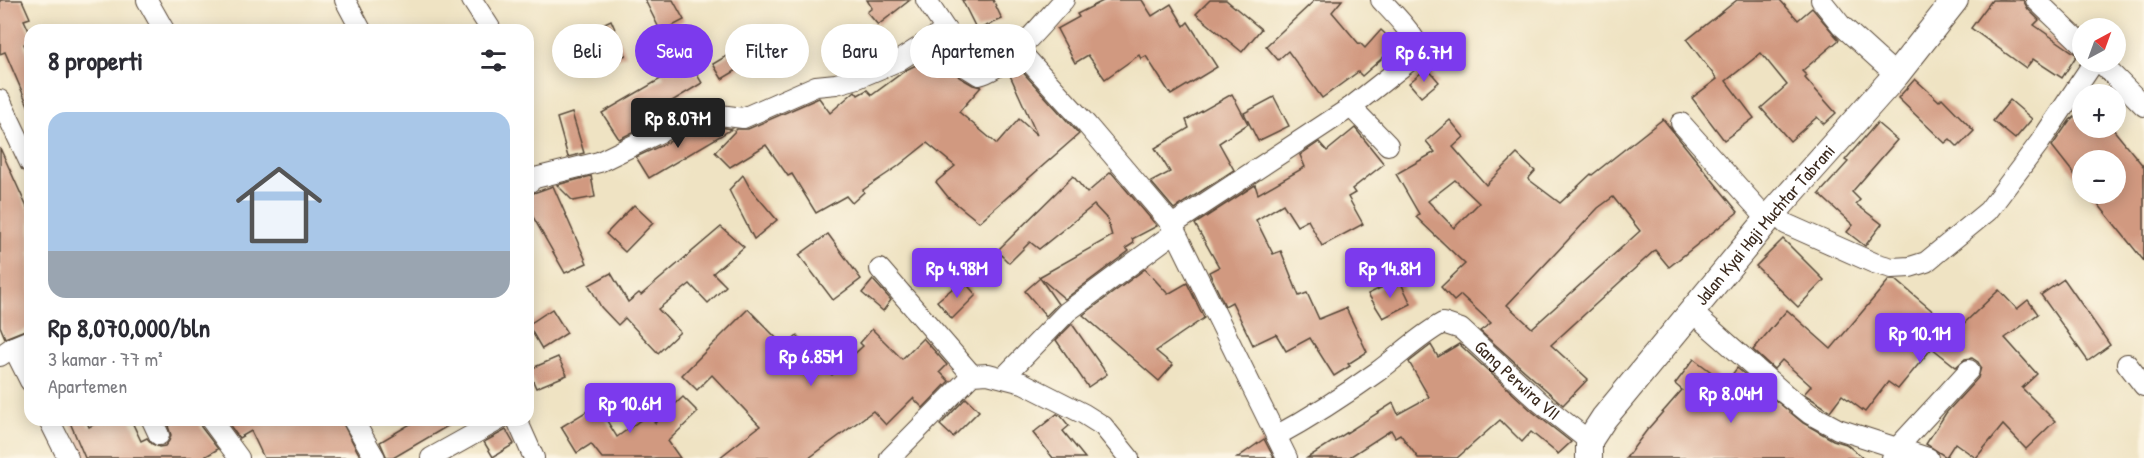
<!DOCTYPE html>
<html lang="id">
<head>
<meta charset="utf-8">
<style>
	body { margin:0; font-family:"Patrick Hand",sans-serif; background:#f2f2f3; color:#2b2b33; height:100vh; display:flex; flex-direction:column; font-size:22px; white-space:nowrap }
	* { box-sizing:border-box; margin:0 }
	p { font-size:20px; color:#7c7c81 }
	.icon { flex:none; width:33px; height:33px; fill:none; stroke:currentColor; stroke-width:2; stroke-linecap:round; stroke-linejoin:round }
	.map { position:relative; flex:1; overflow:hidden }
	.drawer { position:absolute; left:24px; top:24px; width:510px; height:402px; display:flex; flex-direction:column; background:#fff; border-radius:18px; box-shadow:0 3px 15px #0003 }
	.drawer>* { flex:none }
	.top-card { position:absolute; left:552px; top:24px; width:570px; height:54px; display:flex; gap:12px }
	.needle { width:39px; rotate:41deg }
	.tools { position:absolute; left:2072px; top:18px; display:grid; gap:12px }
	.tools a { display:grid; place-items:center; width:54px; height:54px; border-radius:50%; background:#fff; box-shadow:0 3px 15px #0003; font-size:30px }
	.price { position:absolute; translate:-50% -51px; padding:0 14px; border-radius:6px; background:#7c3aed; color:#fff; font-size:20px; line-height:39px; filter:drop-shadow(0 2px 3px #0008) }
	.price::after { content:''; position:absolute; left:50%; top:36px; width:18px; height:14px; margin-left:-9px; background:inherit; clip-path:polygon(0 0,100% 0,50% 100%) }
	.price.current { background:#222; color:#fff }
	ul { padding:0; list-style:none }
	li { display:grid; align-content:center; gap:12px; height:318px; padding:0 24px }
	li+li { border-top:2px solid #e1e1e2 }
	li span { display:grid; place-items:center; height:186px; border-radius:18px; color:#555 }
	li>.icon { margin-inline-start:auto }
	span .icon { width:108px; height:108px; fill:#fffc; stroke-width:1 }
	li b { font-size:26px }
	h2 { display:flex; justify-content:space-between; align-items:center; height:72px; padding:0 24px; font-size:26px }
	.pill { padding:0 21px; border-radius:27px; background:#fff; box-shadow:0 3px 15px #0003; font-size:21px; line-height:54px }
	.pill.current { background:#7c3aed; color:#fff }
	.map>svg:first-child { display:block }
	.building { fill:#d19980; fill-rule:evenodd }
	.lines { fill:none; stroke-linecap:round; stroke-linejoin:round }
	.minor-casing { stroke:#564637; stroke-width:22 }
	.tertiary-casing { stroke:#564637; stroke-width:28 }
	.minor { stroke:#fff; stroke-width:20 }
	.tertiary { stroke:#fff; stroke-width:26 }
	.labels { text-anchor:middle; stroke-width:6; stroke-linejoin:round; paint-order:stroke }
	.street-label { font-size:18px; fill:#3b2a1e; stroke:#fcf5e5 }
</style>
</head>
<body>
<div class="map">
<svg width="2144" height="458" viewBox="0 0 2144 458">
	<rect width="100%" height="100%" fill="#fcf5e5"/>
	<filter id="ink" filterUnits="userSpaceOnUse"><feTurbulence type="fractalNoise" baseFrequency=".0167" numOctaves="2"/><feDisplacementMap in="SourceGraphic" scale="12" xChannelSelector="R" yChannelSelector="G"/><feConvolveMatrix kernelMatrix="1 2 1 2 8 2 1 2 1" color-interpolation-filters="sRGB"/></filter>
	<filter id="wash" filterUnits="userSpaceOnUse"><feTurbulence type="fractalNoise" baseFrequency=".008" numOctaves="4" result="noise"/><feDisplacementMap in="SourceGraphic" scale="24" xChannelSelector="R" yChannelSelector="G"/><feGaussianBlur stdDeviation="1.35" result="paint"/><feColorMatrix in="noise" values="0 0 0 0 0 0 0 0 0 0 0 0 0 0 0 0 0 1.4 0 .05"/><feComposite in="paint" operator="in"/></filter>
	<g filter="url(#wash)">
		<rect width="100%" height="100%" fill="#efe3c3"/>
		<g id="blocks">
			<!-- building -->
			<g class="building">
				<path d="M 0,0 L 22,0 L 30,18 L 24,20 L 30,33 L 30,41 L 24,44 L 30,58 L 30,110 L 5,52 L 0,54 Z"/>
				<path d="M 645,0 L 673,0 L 684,20 L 661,32 Z"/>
				<path d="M 867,0 L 910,0 L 878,25 L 867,12 L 872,8 Z"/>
				<path d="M 962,0 L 993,0 L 1002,19 L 977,30 Z"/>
				<path d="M 1105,0 L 1142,0 L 1152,16 L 1171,4 L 1184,26 L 1188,22 L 1217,67 L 1171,95 L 1146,56 L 1141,59 L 1139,55 L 1105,79 L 1088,55 L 1075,63 L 1057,29 L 1079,17 L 1077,14 Z"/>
				<path d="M 1210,0 L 1226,0 L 1261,29 L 1242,52 L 1196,14 Z"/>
				<path d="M 1315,0 L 1342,0 L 1332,12 L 1359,44 L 1360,43 L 1365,48 L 1381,30 L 1397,45 L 1362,76 L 1358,72 L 1322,98 L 1288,51 L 1278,60 L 1266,46 Z"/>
				<path d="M 1737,0 L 1780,0 L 1798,20 L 1812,8 L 1839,40 L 1802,71 L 1807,76 L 1805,78 L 1836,113 L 1824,124 L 1817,117 L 1790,141 L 1761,108 L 1787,85 L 1761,53 L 1726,81 L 1754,118 L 1724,140 L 1692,98 L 1717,79 L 1687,40 Z"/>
				<path d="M 1992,0 L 2023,0 L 2028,9 L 2039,20 L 2034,25 L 2077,55 L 2062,78 L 2033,59 L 2026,68 L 1971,28 Z"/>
				<path d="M 611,20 L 626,55 L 607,63 L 592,29 Z"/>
				<path d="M 753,29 L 770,59 L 751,70 L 747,64 L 722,79 L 713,64 L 738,49 L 733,40 Z"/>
				<path d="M 686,56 L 702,83 L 667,104 L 672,113 L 619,139 L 602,113 L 664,77 L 660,70 Z"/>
				<path d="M 934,56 L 940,64 L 947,58 L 959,77 L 973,85 L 981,87 L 959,112 L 997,144 L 1019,119 L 1037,135 L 1009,73 L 1019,68 L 1079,134 L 979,222 L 948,197 L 936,182 L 955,166 L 927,143 L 897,167 L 863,190 L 864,192 L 852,203 L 846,196 L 816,213 L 792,174 L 788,176 L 766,145 L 730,167 L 715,152 L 737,129 L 748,129 L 819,98 L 830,113 L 855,91 L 858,95 L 867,90 L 872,95 L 906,70 Z"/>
				<path d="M 1427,68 L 1439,82 L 1421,97 L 1409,83 Z"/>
				<path d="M 1915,79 L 1939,101 L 1942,98 L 1974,131 L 1958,147 L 1950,139 L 1945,143 L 1898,98 Z"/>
				<path d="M 1232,94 L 1248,124 L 1219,143 L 1234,170 L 1174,209 L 1151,182 L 1170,172 L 1155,148 L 1189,128 L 1186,120 Z"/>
				<path d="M 1274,97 L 1289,126 L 1258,141 L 1244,113 Z"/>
				<path d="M 2010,100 L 2032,119 L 2015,139 L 1993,121 Z"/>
				<path d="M 2082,110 L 2082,128 L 2112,128 L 2144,167 L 2144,261 L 2090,194 L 2115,194 L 2115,160 L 2082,160 L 2082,184 L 2052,146 L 2070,120 Z"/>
				<path d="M 572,113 L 584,153 L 568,157 L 557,118 Z"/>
				<path d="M 1663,119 L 1738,212 L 1669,267 L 1655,250 L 1551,345 L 1588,379 L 1563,405 L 1480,331 L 1491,323 L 1461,295 L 1454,301 L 1441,287 L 1465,264 L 1416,217 L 1419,214 L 1396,174 L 1435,152 L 1426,141 L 1450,120 L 1464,137 L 1453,147 L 1486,185 L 1517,154 L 1535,171 L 1528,179 L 1560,203 L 1591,174 L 1592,175 ZM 1455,180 L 1479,203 L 1454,228 L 1428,201 ZM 1613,197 L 1640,231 L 1532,328 L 1507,305 L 1598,208 Z"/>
				<path d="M 1877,123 L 1897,140 L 1852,192 L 1860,200 L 1856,204 L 1882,224 L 1865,246 L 1847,232 L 1853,225 L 1819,194 L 1848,162 L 1845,160 Z"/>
				<path d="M 706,125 L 732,129 L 649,178 L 636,157 Z"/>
				<path d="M 1355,128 L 1384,164 L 1352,189 L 1355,193 L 1348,197 L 1363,224 L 1322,246 L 1308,220 L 1297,226 L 1283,204 L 1256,220 L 1273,254 L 1281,251 L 1299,296 L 1307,293 L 1319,319 L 1346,308 L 1367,352 L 1348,364 L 1350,366 L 1334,376 L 1310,338 L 1286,351 L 1276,334 L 1253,345 L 1232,302 L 1225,306 L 1209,272 L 1219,267 L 1195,224 L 1255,185 L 1258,194 L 1305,167 L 1300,155 L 1319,142 L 1327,151 Z"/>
				<path d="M 0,148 L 30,214 L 30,328 L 5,338 L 0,326 Z"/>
				<path d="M 1111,172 L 1157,226 L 1132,239 L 1134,243 L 1126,248 L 1129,251 L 1065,299 L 1039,277 L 1112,236 L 1107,219 L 1094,205 L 1039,249 L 1030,242 L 1009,263 L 997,251 L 1073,176 L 1087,193 Z"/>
				<path d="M 743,175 L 750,188 L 777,220 L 754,239 L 729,190 Z"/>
				<path d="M 591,176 L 595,197 L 573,201 L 557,185 Z"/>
				<path d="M 553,186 L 587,263 L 565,273 L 528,208 L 528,195 Z"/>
				<path d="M 634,205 L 653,223 L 625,252 L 606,234 Z"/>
				<path d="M 721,227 L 744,247 L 713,273 L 726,286 L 708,303 L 690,284 L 658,309 L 680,332 L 658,353 L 625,318 L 618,325 L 601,307 L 589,285 L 611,273 L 628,302 L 639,293 L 641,295 Z"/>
				<path d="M 828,234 L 861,279 L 833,300 L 799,255 Z"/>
				<path d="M 1783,239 L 1824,280 L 1798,307 L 1756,266 Z"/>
				<path d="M 1145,269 L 1168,294 L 1187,283 L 1204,318 L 1156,351 L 1173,365 L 1159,381 L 1083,315 Z"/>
				<path d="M 1040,278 L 1058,304 L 1046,316 L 1025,291 Z"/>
				<path d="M 1399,279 L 1411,304 L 1383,318 L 1368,294 Z"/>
				<path d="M 2064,279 L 2110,345 L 2088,361 L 2041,295 Z"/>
				<path d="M 873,280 L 891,300 L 883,311 L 862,293 Z"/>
				<path d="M 963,280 L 976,295 L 952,319 L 937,301 Z"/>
				<path d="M 1889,280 L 1896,280 L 1956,331 L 1999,290 L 2017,309 L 2028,300 L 2038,314 L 2005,338 L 2037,374 L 2022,388 L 2055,421 L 2026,449 L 2003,425 L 1976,458 L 1955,443 L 1946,457 L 1926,444 L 1946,413 L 1978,378 L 1981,367 L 1978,362 L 1972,358 L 1965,359 L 1956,367 L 1932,348 L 1898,389 L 1888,382 L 1865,412 L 1842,395 L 1830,411 L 1804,394 L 1811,386 L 1782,360 L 1774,369 L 1753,350 L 1787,310 L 1831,349 Z"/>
				<path d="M 552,309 L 567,333 L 542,349 L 528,325 Z"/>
				<path d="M 748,309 L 785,347 L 797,336 L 832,375 L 863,346 L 860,343 L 872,329 L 902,359 L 923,338 L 947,365 L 940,372 L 949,381 L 923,408 L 913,398 L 886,425 L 873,411 L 809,458 L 719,458 L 760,426 L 712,375 L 697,390 L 682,375 Z"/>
				<path d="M 1072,324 L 1107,374 L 1088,387 L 1056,340 Z"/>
				<path d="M 1459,344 L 1533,412 L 1571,442 L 1558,454 L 1531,432 L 1522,442 L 1500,420 L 1457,458 L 1418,458 L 1400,434 L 1395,437 L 1391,430 L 1348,458 L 1307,458 L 1393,403 L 1398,414 L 1429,397 L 1409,362 L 1431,345 L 1438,357 Z"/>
				<path d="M 558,357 L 567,375 L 536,388 L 528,370 Z"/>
				<path d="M 1694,359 L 1726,383 L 1737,368 L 1803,423 L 1833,440 L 1846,444 L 1863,458 L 1626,458 L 1647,430 L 1682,390 L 1675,384 Z"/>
				<path d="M 683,397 L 698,412 L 668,441 L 680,458 L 602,458 L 591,444 L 577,453 L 561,427 L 597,405 L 617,437 L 649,414 L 655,423 Z"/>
				<path d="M 966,398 L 979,411 L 953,437 L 940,425 Z"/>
				<path d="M 1057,414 L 1061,416 L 1069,426 L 1063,431 L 1085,458 L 1053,458 L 1033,433 Z"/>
				<path d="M 69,420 L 86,420 L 89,427 L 103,420 L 131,420 L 141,441 L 147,438 L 152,444 L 159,447 L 165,446 L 169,441 L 171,435 L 168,426 L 178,420 L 199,420 L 201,427 L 218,449 L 203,458 L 85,458 Z"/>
				<path d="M 226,420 L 341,420 L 361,458 L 264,458 L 251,431 L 239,438 Z"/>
				<path d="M 417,420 L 458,420 L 393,458 L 387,458 L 380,442 Z"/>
				<path d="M 506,430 L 514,444 L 493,457 L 484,442 Z"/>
				<path d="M 1264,439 L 1274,458 L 1237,458 Z"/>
			</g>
		</g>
	</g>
	<g filter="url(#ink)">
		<use href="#blocks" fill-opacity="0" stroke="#564637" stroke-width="1.5"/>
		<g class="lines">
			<!-- minor casing -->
			<g class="minor-casing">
				<g id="minor">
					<path d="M 147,0 L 164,30"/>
					<path d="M 345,0 L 361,30"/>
					<path d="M 472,0 L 490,28"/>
					<path d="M 926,0 L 946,30 L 966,67 L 979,75 C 1007,69 1044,21 1064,0"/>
					<path d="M 1821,0 L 1841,25 L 1896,75"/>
					<path d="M 2036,0 L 2082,44"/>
					<path d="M 1018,49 L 1087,125 L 1172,225 L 1287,458"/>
					<path d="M 2100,62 L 2144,106"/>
					<path d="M 0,100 L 30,163"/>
					<path d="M 1351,107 L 1388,145"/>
					<path d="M 1681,123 L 1768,220"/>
					<path d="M 528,183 L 535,178 L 599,162 L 677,124 L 704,113 L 743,118 L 816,86 L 836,84 L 858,78 L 898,61 L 946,30"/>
					<path d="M 1774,212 L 1786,224 L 1874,263 L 1892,268 L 1910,267 L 1926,262 L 1988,211 L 2040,142 L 2094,62"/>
					<path d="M 1172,225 L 1351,107 L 1412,59 L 1419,47 C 1409,29 1395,15 1381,0"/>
					<path d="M 880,269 L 972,375"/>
					<path d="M 1692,312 L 1785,394 L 1810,414 L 1838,429 L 1928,458"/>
					<path d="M 13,347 L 30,381"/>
					<path d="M 0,356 L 13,347 L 30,340"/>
					<path d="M 2127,364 L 2144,386"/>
					<path d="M 1004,377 L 1067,312 L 1175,232"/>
					<path d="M 49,420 L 68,458"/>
					<path d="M 152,420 L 159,435"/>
					<path d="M 211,420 L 239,458"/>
					<path d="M 353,420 L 375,458"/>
					<path d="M 517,420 L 534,458"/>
					<path id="s1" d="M 1276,436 C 1311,417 1345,395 1377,372 C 1399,356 1419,336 1443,323 L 1461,329 L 1541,403 L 1589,441"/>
					<path d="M 431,458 L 499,420"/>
					<path d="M 890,458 L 972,375 L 988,374 L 1023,383 L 1084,414 L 1103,426 L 1129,458"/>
					<path d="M 1892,458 L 1896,449 L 1969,370"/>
				</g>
			</g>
			<!-- tertiary casing -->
			<g class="tertiary-casing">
				<g id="tertiary">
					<path id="s2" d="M 1589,458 L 1589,441 L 1604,418 L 1774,212 L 1896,75 L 1955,0"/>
				</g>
			</g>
			<!-- minor -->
			<use href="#minor" class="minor"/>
			<!-- tertiary -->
			<use href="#tertiary" class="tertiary"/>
		</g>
	</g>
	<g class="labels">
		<!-- street labels -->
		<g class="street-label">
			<text dy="6" stroke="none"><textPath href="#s2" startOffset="296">Jalan Kyai Haji Muchtar Tabrani</textPath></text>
			<text dy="6" stroke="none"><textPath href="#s1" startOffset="297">Gang Perwira VII</textPath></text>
		</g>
	</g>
</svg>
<div class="tools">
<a><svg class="needle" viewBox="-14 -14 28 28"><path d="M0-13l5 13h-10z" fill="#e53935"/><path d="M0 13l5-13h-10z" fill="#7c7c81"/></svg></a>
<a>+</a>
<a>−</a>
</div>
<b class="price" style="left:1424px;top:83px">Rp 6.7M</b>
<b class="price current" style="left:678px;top:149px">Rp 8.07M</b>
<b class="price" style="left:957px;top:299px">Rp 4.98M</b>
<b class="price" style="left:1390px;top:299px">Rp 14.8M</b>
<b class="price" style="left:1920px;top:364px">Rp 10.1M</b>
<b class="price" style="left:811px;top:387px">Rp 6.85M</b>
<b class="price" style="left:1731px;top:424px">Rp 8.04M</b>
<b class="price" style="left:630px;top:434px">Rp 10.6M</b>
<div class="top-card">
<a class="pill">Beli</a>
<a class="pill current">Sewa</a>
<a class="pill">Filter</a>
<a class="pill">Baru</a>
<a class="pill">Apartemen</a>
</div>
<section class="drawer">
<h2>8 properti<svg class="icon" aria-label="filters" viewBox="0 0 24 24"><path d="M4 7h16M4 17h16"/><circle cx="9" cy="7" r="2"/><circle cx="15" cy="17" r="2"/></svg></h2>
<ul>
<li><span style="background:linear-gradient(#a9c7e8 75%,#9aa5b1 0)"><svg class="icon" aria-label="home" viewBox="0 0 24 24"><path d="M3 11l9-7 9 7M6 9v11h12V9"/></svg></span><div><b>Rp 8,070,000/bln</b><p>3 kamar · 77 m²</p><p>Apartemen</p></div></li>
</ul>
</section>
</div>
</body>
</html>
